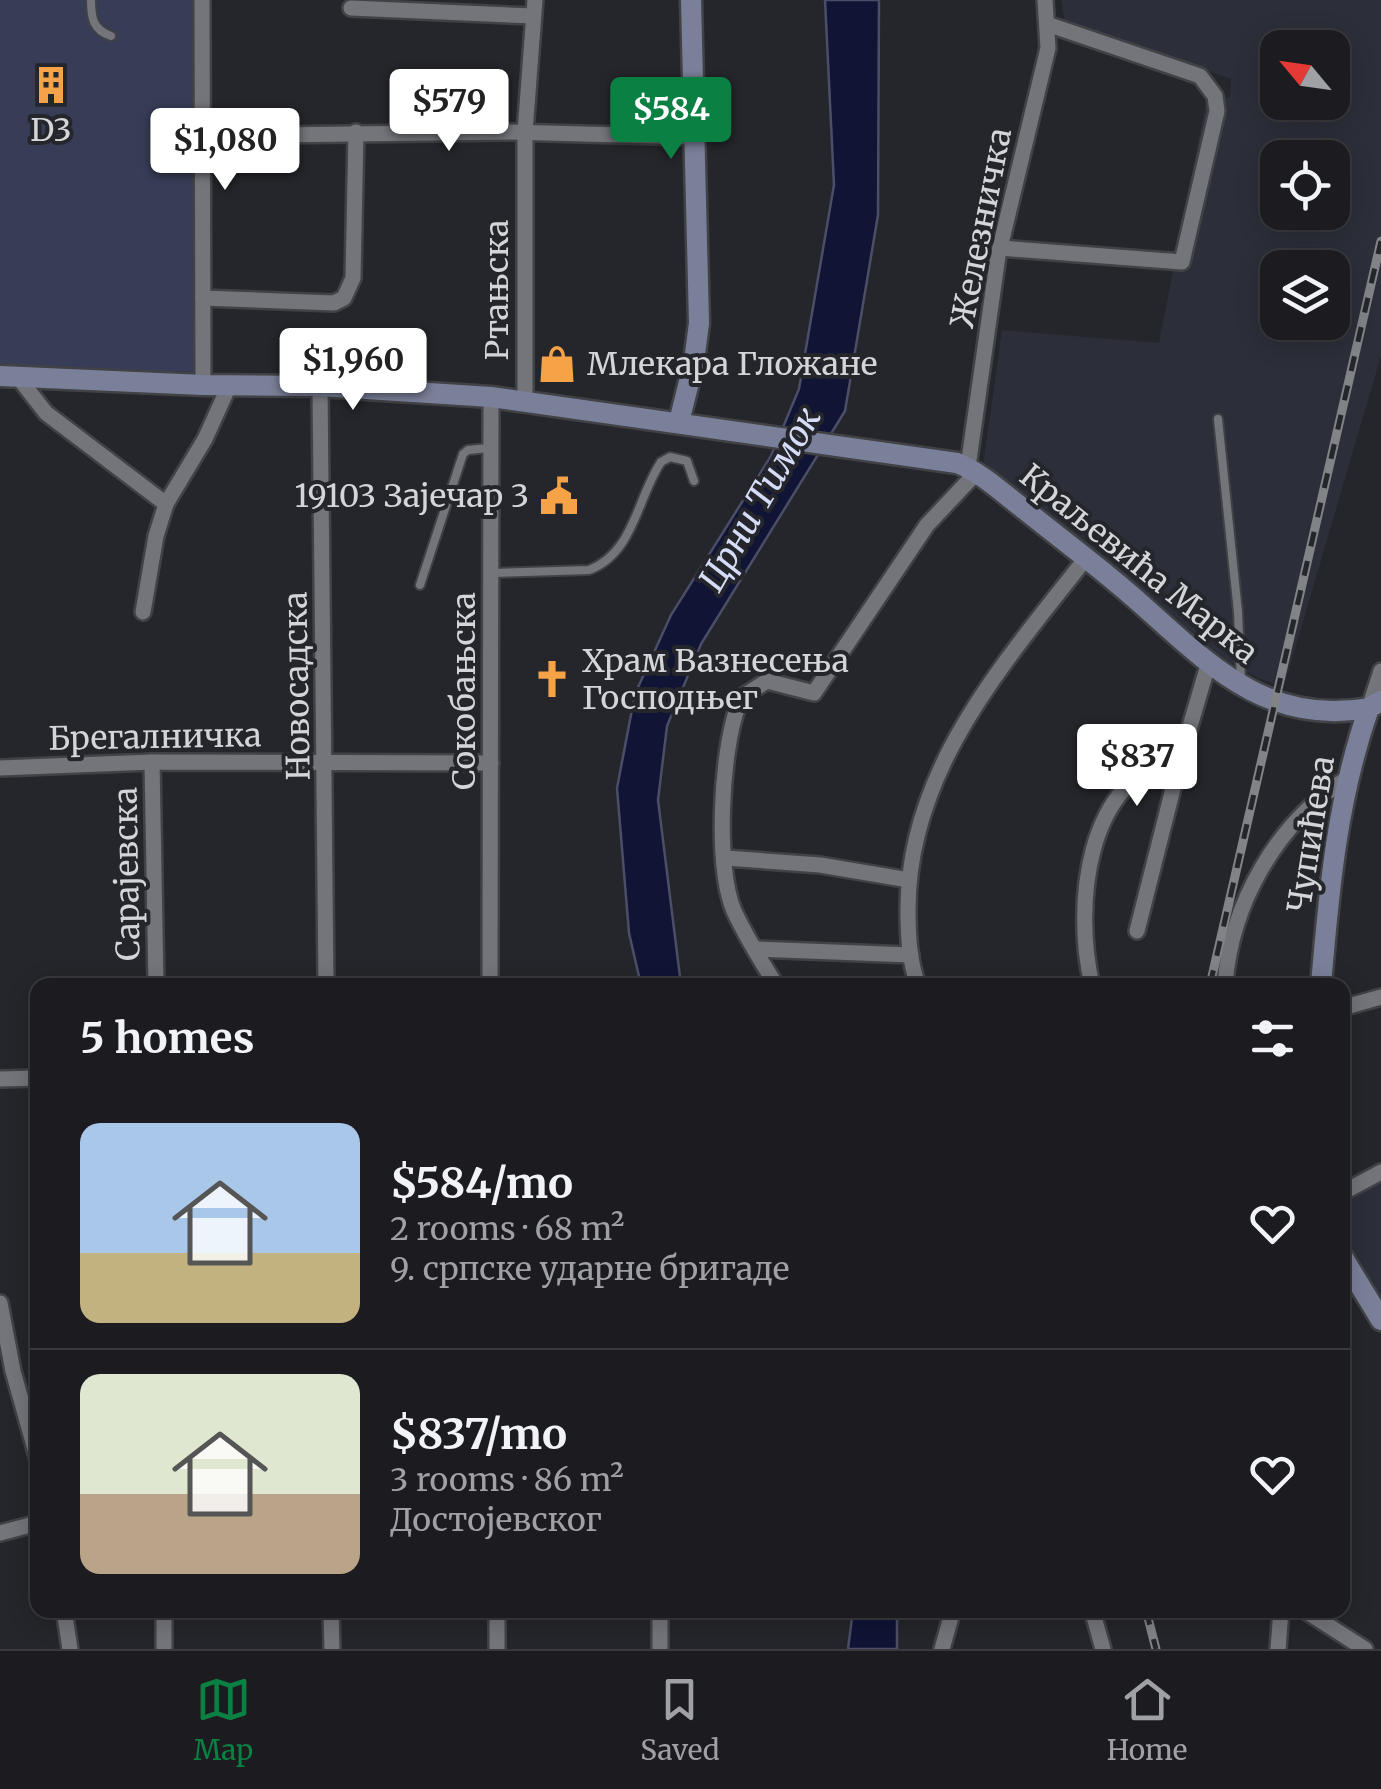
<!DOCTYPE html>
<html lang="en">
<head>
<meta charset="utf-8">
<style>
	body { margin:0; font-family:Merriweather,serif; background:#252529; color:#f1f3f6; height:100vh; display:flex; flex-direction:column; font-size:38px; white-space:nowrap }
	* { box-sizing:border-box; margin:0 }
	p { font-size:32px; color:#a0a1a5 }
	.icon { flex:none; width:55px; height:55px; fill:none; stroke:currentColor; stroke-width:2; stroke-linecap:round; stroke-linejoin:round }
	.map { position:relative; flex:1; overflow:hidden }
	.panel { position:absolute; left:30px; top:978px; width:1320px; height:640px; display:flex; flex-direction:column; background:#1c1c20; border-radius:20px; box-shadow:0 5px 25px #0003,0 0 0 2px #3a3a3e }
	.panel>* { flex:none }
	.needle { width:65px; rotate:299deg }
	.tools { position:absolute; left:1260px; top:30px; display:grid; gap:20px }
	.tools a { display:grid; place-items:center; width:90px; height:90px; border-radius:20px; background:#1c1c20; box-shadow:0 5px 25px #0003,0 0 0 2px #3a3a3e; font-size:50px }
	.price { position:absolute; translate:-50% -85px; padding:0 22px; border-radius:10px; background:#fff; color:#222; font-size:32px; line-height:65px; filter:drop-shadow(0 2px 5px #0008) }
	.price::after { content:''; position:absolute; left:50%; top:60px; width:30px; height:22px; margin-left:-15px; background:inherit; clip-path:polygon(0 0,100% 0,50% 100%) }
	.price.selected { background:#0b8043; color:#fff }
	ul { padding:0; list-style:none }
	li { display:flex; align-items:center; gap:30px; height:250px; padding:0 50px }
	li+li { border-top:2px solid #3a3a3e }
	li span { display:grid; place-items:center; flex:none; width:280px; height:200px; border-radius:20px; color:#555 }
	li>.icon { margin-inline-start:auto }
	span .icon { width:120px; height:120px; fill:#fffc; stroke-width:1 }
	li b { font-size:42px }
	h2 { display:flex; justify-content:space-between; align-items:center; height:120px; padding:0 50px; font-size:42px }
	.tab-bar { display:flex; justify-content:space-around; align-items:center; height:140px; border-top:2px solid #3a3a3e; background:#1c1c20; font-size:28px; color:#a0a1a5 }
	.tab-bar a { display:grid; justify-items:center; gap:5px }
	.tab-bar .selected { color:#0b8043 }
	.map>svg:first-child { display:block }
	.built { fill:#2c2f39; fill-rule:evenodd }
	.green { fill:#373d57 }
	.water { fill:#101435; stroke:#4b4e66; stroke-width:2.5 }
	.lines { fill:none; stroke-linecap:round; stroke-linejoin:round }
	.lane-casing { stroke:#414246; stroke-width:12 }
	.street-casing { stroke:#414246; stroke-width:20 }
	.secondary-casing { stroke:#414246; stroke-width:25 }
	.lane { stroke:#74757b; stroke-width:8 }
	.street { stroke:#74757b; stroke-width:15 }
	.secondary { stroke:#7b809a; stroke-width:20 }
	.rail-casing { stroke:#828387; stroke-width:9 }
	.rail { stroke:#25262b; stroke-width:5; stroke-dasharray:15; stroke-linecap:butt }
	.labels { text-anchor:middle; stroke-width:8; stroke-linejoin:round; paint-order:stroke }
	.poi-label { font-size:32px; fill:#d4d5d8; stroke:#25262b; text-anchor:start }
	.street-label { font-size:32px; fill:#d4d5d8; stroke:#25262b }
	.water-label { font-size:35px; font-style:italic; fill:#d5dcf7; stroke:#25262b }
</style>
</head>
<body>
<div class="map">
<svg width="1381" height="1649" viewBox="0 0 1381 1649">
	<rect width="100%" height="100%" fill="#25262b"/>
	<!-- built -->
	<g class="built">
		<path d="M 1061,0 L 1381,0 L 1381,356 L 1284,686 L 1260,679 L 1215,655 L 983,466 L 1002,330 L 1159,343 L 1206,102 L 1230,97 L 1231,79 L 1065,22 ZM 1278,48 L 1332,48 L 1332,102 L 1278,102 ZM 1278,158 L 1332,158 L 1332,212 L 1278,212 ZM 1278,268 L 1332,268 L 1332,322 L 1278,322 Z"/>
		<path d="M 1381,1182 L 1381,1298 L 1343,1235 L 1342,1201 Z"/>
	</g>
	<!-- green -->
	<path class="green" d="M 0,0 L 210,0 L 201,372 L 0,369 Z"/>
	<!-- water -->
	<g class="water">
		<path d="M 825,0 L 879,0 L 878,215 L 845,411 L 701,644 L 667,726 L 658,800 L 681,985 L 641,985 L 629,933 L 617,788 L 635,694 L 671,615 L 771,456 L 799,389 L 834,185 Z"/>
		<path d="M 853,1610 L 897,1610 L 897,1649 L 848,1649 Z"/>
	</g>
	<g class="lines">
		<!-- lane casing -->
		<g class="lane-casing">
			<g id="lane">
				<path d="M 91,0 C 91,18 93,30 111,36"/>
				<path d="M 1218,419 L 1238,612 L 1241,682"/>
				<path d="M 492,573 L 589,570 C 634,553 637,498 661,462 L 670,457 L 687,461 L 694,481"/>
				<path d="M 420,585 L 463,454 L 468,450 L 489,448"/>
			</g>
		</g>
		<!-- street casing -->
		<g class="street-casing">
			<g id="street">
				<path d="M 202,0 L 203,385"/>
				<path d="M 351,8 L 533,16"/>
				<path d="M 203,136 L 510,132 L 695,137"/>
				<path d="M 1000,248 L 1182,262 L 1217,111 L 1215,96 L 1200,76 L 1047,24"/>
				<path d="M 203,298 L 334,303 L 344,298 L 353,278 L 356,132"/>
				<path d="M 18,377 L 46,413 L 166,504"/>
				<path d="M 320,386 L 326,985"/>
				<path d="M 525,400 L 525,132 L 535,0"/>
				<path d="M 968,467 L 998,256 L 1048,48 L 1045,0"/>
				<path d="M 143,612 L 156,536 L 166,504 L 205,439 L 229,386"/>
				<path d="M 1369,708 L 1381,671"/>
				<path d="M 152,762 L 156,985"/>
				<path d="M 0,768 L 152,762 L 491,763"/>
				<path d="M 726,858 L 820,865 L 909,880"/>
				<path d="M 1137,931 L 1181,757"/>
				<path d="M 755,949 L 911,955"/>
				<path d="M 490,985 L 491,397"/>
				<path d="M 776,985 C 761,961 746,937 734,911 C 715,866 721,752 738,706 L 745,695 L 767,681 L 814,693 L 927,525 L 976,473"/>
				<path d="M 918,985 C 909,961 908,934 908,909 C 908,769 1005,662 1086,558"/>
				<path d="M 1092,985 C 1074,909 1084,775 1181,757 L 1208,665"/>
				<path d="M 1225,985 C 1231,903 1277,823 1346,779"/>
				<path d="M 1342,1008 L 1381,997"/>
				<path d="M 0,1079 L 38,1078"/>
				<path d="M 1342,1193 L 1381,1172"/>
				<path d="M 0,1303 L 13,1371 L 38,1460"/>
				<path d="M 0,1533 L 38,1523"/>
				<path d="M 64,1610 L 70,1649"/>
				<path d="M 164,1610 L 164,1649"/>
				<path d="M 331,1610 L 332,1649"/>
				<path d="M 497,1610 L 497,1649"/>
				<path d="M 660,1610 L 660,1649"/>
				<path d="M 1092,1610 L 1103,1649"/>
				<path d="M 1304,1610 L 1365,1649"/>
				<path d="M 942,1649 L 953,1610"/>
				<path d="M 1278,1649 L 1281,1610"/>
			</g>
		</g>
		<!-- secondary casing -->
		<g class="secondary-casing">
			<g id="secondary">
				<path d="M 0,376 L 203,385 L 320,386 L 491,397 L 957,463 C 982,473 1004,494 1025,510 C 1061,539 1098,566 1132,596 C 1204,659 1263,727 1369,708"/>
				<path d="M 679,422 L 694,362 L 699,323 L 691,0"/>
				<path d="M 1321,985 C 1329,890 1337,799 1369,708 L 1381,701"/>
				<path d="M 1342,1256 L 1381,1320"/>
			</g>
		</g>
		<!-- lane -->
		<use href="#lane" class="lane"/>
		<!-- street -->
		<use href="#street" class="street"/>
		<!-- secondary -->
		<use href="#secondary" class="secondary"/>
		<!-- rail casing -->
		<g class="rail-casing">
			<g id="rail">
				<path d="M 1210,985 L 1381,241"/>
				<path d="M 1146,1610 L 1156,1649"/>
			</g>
		</g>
		<!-- rail -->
		<use href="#rail" class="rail"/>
	</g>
	<!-- icons -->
	<defs>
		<g id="building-bare" transform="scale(3)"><path d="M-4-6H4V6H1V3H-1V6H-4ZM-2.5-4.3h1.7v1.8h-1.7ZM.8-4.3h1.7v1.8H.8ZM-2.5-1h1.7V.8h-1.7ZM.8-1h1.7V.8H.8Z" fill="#f6a247" stroke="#25262b" stroke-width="2.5" paint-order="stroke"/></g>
		<g id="shop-bare" transform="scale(3)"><path d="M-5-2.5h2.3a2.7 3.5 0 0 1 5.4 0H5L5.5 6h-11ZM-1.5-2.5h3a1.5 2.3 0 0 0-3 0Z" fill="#f6a247" stroke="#25262b" stroke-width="2.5" paint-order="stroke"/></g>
		<g id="civic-bare" transform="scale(3)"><path d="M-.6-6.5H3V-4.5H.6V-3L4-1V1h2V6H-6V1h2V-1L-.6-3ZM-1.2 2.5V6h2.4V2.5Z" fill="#f6a247" stroke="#25262b" stroke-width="2.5" paint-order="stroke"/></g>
		<g id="church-bare" transform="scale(3)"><path d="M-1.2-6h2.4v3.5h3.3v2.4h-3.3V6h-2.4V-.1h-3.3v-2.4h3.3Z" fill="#f6a247" stroke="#25262b" stroke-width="2.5" paint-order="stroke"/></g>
	</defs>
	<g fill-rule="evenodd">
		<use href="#building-bare" x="51" y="85"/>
		<use href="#shop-bare" x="557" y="364"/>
		<use href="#civic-bare" x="559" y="496"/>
		<use href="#church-bare" x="552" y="679"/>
	</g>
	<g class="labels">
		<!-- poi labels -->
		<g class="poi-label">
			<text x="51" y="141" text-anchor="middle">D3</text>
			<text x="587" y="375">Млекара Гложане</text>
			<text x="529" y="507" text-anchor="end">19103 Зајечар 3</text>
			<text x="582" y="672">Храм Вазнесења<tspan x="582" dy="37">Господњег</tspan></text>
		</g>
		<!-- street labels -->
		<g class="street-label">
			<text transform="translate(981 228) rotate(-79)" y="11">Железничка</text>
			<text transform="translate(497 290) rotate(-90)" y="11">Ртањска</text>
			<text transform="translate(1139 564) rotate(39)" y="11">Краљевића Марка</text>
			<text transform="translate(297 686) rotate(-91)" y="11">Новосадска</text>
			<text transform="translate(464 691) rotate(-90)" y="11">Сокобањска</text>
			<text transform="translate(155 737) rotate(-1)" y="11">Брегалничка</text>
			<text transform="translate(1311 834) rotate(-81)" y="11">Чупићева</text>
			<text transform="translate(127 874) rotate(-91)" y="11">Сарајевска</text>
		</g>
		<!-- water labels -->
		<g class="water-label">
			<text transform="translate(760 499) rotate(-60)" y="12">Црни Тимок</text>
		</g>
	</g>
</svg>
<div class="tools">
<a><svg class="needle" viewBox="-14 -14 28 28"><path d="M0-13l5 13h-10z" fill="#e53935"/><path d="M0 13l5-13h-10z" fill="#a0a1a5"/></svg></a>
<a><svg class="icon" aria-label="locate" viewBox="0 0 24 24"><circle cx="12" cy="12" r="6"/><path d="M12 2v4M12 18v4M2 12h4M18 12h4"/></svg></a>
<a><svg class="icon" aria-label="layers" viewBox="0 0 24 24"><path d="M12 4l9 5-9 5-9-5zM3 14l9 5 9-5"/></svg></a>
</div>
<b class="price" style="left:449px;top:154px">$579</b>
<b class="price selected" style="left:671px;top:162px">$584</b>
<b class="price" style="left:225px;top:193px">$1,080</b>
<b class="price" style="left:353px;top:413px">$1,960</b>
<b class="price" style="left:1137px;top:809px">$837</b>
<section class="panel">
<h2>5 homes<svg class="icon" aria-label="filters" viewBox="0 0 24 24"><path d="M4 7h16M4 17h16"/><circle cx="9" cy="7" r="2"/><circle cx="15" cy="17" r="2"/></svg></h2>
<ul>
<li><span style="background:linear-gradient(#a9c7e8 65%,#c2b280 0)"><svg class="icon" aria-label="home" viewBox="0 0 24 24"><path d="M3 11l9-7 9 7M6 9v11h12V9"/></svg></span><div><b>$584/mo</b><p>2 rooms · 68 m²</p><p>9. српске ударне бригаде</p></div><svg class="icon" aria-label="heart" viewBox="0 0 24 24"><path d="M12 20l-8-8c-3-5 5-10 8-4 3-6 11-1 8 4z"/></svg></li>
<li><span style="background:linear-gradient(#dfe7d0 60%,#b9a48a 0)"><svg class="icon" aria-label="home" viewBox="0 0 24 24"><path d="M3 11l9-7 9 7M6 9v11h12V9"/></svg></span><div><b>$837/mo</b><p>3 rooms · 86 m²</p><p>Достојевског</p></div><svg class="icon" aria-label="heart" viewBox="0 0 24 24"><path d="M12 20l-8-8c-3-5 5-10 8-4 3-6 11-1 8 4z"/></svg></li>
</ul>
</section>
</div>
<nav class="tab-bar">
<a class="selected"><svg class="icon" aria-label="map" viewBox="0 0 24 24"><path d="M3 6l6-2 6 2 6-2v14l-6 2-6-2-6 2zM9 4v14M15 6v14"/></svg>Map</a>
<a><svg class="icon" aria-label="saved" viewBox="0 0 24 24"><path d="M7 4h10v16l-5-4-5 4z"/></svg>Saved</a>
<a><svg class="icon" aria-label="home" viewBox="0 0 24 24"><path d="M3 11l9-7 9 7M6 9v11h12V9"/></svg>Home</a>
</nav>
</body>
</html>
